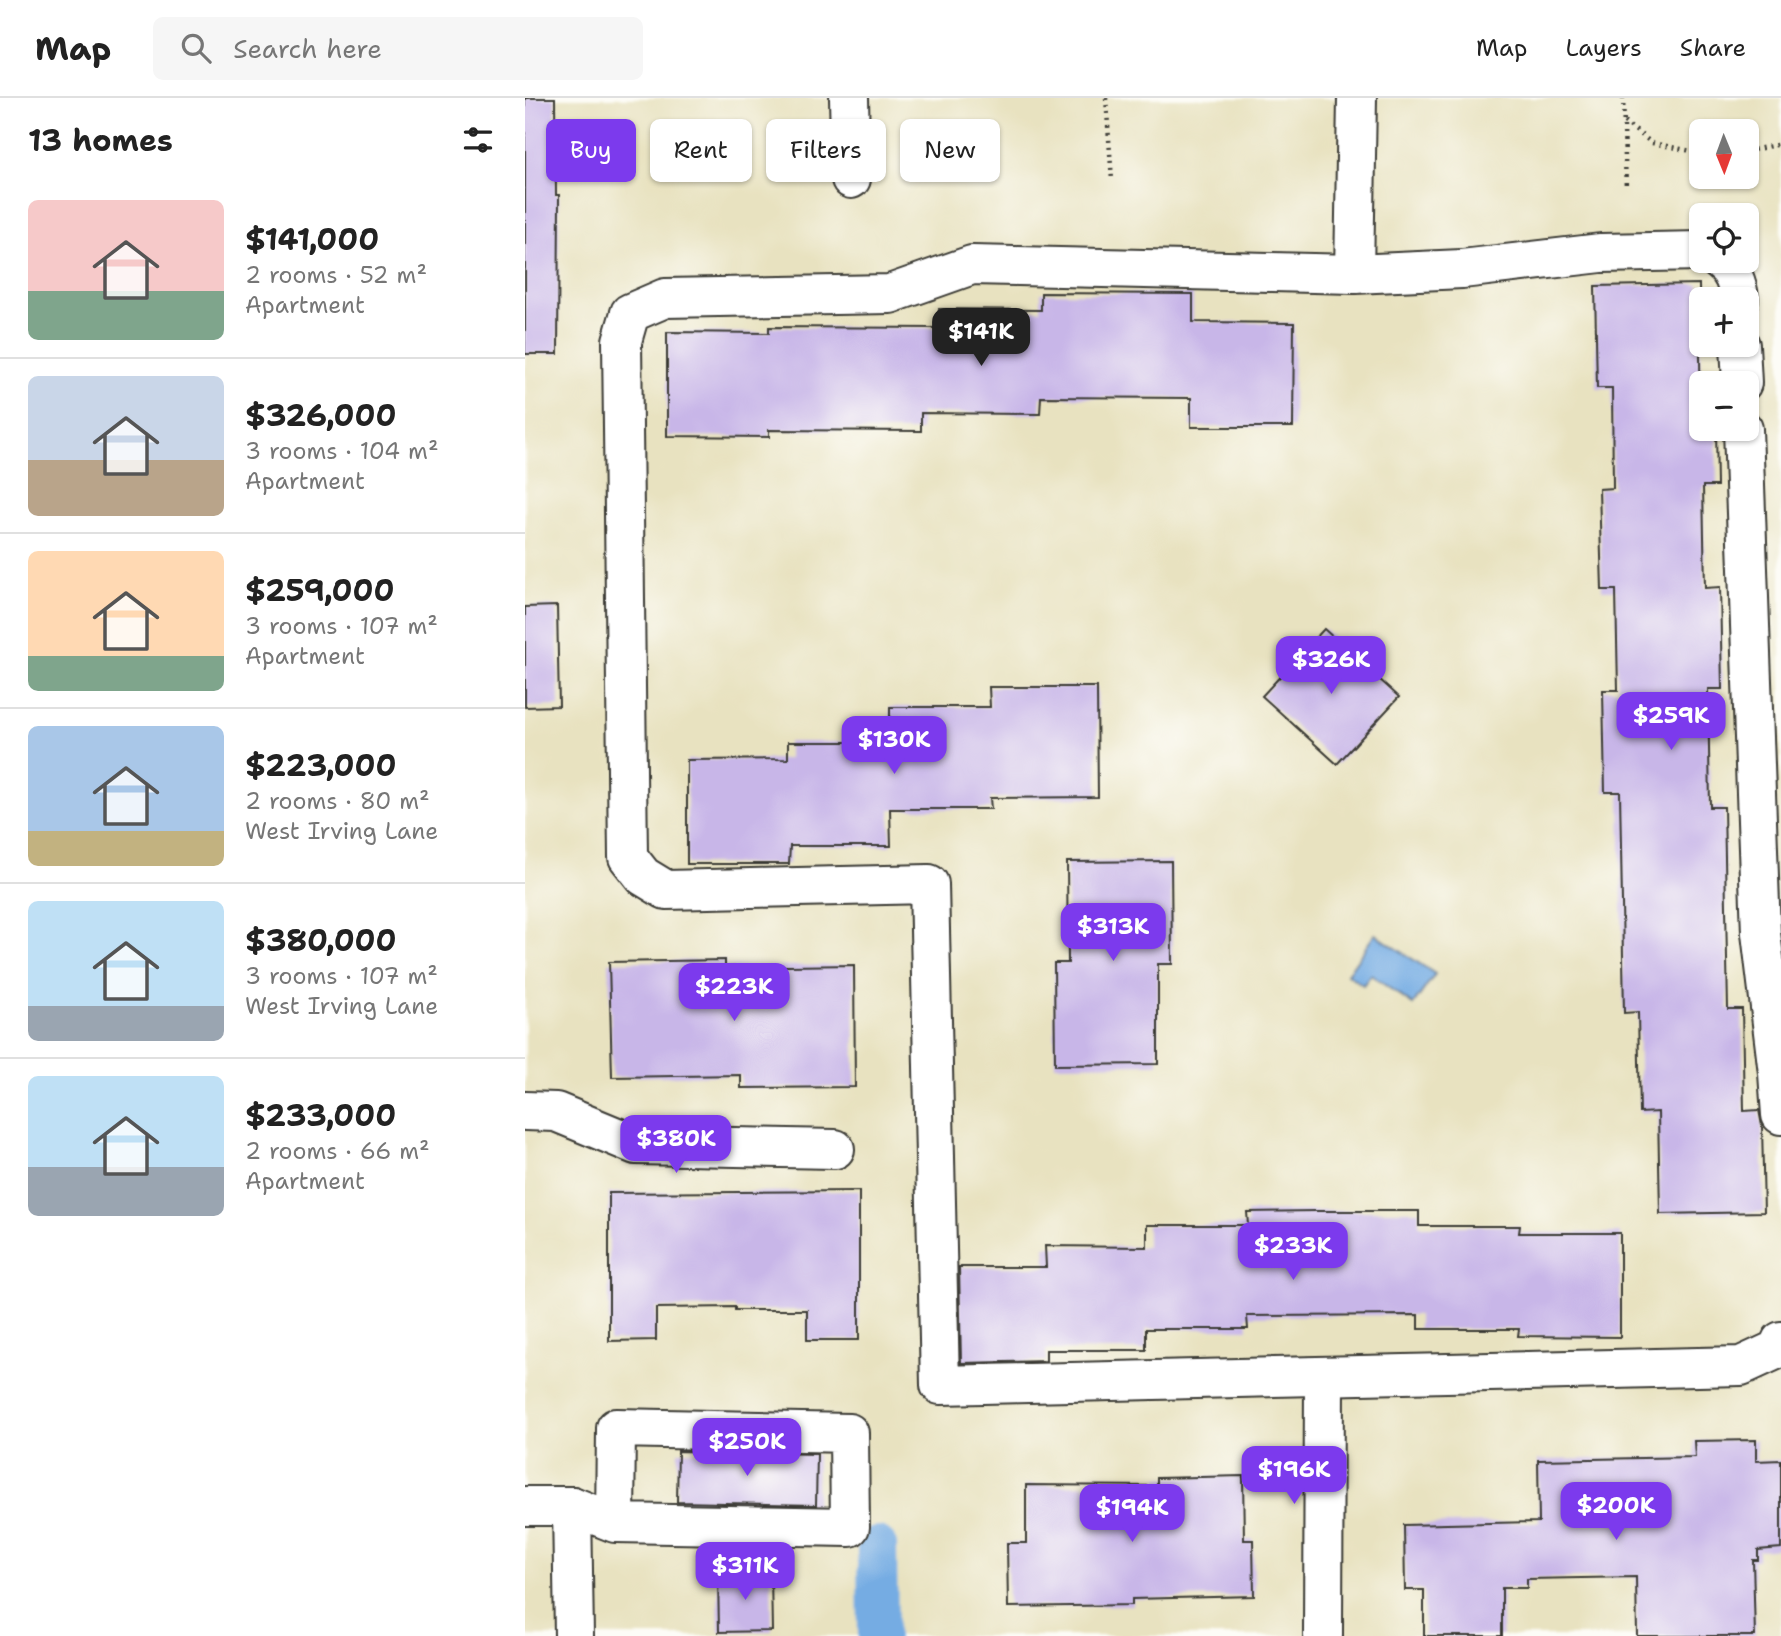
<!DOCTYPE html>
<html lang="en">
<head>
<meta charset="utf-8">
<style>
	body { margin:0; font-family:"Shantell Sans",sans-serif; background:#f6f6f6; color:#222; height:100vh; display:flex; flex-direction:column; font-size:26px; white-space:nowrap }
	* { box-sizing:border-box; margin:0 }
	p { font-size:23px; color:#767676 }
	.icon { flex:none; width:38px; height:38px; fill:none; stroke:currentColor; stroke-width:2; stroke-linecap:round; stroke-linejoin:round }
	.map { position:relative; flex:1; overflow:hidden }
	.side { display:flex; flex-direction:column; background:#fff; width:525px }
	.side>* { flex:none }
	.banner { position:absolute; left:21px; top:21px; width:665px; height:63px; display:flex; gap:14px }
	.needle { width:46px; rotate:179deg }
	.fabs { position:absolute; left:1164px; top:21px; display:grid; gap:14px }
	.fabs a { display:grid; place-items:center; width:70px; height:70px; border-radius:10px; background:#fff; box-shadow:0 2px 5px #0004; font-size:35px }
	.price { position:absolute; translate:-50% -60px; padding:0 16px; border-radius:14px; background:#7c3aed; color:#fff; font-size:23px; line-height:46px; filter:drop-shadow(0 2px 4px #0008) }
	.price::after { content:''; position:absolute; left:50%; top:42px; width:21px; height:16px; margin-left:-10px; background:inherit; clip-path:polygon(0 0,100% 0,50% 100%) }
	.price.current { background:#222; color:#fff }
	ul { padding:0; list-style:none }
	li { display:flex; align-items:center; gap:21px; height:175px; padding:0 28px }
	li+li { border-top:2px solid #e0e0e0 }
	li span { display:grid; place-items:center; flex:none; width:196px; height:140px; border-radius:10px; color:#555 }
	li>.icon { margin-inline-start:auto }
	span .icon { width:84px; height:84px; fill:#fffc; stroke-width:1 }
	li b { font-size:30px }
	h2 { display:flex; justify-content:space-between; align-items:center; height:84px; padding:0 28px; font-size:30px }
	.pill { padding:0 24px; border-radius:10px; background:#fff; box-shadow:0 2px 5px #0004; font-size:24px; line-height:63px }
	.pill.current { background:#7c3aed; color:#fff }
	header { display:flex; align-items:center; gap:42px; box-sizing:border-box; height:98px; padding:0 35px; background:#fff; border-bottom:2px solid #e0e0e0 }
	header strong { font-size:33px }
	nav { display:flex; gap:38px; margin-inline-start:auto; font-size:24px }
	.search { width:490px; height:63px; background:#f6f6f6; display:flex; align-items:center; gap:18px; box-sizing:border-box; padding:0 24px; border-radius:10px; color:#767676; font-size:26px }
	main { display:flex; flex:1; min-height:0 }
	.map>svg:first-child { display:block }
	.water { fill:#75ace3; stroke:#486480; stroke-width:2 }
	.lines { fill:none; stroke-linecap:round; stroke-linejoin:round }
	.canal { stroke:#75ace3; stroke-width:40 }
	.building { fill:#c8b6e8 }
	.minor-casing { stroke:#3b3a35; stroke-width:42 }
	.path { stroke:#3b3a35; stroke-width:4.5; stroke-dasharray:2 5; stroke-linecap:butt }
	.minor { stroke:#fff; stroke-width:38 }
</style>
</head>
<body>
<header>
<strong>Map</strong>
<div class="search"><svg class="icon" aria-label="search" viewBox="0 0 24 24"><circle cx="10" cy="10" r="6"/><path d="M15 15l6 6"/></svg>Search here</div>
<nav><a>Map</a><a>Layers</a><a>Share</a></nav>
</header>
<main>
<section class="side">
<h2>13 homes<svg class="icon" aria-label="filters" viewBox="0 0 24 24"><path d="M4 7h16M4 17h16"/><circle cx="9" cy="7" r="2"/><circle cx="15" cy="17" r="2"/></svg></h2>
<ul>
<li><span style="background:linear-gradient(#f6c9c9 65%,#7fa58c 0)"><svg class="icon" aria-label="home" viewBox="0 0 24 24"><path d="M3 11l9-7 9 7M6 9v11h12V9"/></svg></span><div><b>$141,000</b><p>2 rooms · 52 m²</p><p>Apartment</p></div></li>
<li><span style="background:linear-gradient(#c9d6e8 60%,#b9a48a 0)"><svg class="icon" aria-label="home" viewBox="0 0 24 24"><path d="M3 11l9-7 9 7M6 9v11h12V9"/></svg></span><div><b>$326,000</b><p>3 rooms · 104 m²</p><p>Apartment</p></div></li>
<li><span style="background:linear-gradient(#ffd9b3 75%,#7fa58c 0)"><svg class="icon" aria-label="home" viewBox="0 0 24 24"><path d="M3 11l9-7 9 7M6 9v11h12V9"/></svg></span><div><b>$259,000</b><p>3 rooms · 107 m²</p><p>Apartment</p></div></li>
<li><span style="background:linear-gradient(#a9c7e8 75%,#c2b280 0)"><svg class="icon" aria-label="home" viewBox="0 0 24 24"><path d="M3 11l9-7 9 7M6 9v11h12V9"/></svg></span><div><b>$223,000</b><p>2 rooms · 80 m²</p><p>West Irving Lane</p></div></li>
<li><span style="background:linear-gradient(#bfe0f5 75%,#9aa5b1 0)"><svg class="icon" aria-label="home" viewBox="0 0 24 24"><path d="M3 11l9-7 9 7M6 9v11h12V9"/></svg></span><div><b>$380,000</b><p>3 rooms · 107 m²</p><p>West Irving Lane</p></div></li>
<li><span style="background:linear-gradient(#bfe0f5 65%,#9aa5b1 0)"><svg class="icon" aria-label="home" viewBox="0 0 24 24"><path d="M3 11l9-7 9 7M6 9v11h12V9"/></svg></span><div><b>$233,000</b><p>2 rooms · 66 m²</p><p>Apartment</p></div></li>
</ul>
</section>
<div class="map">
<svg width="1256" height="1538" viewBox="0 0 1256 1538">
	<rect width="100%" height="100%" fill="#fdfcf7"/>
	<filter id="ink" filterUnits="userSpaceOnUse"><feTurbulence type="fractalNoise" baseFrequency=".0143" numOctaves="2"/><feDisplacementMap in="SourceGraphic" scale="14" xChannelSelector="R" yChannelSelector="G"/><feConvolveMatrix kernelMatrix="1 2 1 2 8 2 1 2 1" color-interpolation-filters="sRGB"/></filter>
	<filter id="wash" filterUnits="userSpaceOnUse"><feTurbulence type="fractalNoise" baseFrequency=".00686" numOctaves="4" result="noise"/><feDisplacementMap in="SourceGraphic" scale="28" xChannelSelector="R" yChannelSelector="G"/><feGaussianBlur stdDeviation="1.57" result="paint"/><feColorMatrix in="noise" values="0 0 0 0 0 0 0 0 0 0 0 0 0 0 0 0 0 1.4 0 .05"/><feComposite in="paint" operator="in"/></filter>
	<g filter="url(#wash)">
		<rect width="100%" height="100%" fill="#e8e2c0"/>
		<!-- water -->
		<path class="water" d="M 850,836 L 910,876 L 888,907 L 846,877 L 838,887 L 822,876 Z"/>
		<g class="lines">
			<!-- canal -->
			<path class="canal" d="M 352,1448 L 353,1538"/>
		</g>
		<g id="blocks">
			<!-- building -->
			<g class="building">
				<path d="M 0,0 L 30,0 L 31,97 L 34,97 L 33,256 L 0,256 Z"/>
				<path d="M 1174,186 L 1176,331 L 1191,331 L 1192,388 L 1178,388 L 1180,490 L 1195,489 L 1197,591 L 1183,591 L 1185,709 L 1199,709 L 1203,911 L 1217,911 L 1219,1013 L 1234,1012 L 1237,1028 L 1239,1114 L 1135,1116 L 1133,1014 L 1115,1015 L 1113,914 L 1099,915 L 1095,694 L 1080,694 L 1078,592 L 1093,592 L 1091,492 L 1077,492 L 1074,391 L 1088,390 L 1087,290 L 1072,290 L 1070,188 Z"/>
				<path d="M 516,195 L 668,196 L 668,224 L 769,225 L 768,329 L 666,329 L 666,300 L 516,299 L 515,316 L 396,315 L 396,333 L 244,332 L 244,339 L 142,338 L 142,234 L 244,235 L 244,229 L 414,230 L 414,211 L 516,212 Z"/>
				<path d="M 32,508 L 34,608 L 0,609 L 0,509 Z"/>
				<path d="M 799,531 L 874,599 L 812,666 L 737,598 Z"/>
				<path d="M 464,589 L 572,589 L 573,699 L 465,700 L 466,711 L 365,711 L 366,748 L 265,748 L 264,766 L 162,766 L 162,662 L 263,661 L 263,644 L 365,644 L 365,609 L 465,609 Z"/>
				<path d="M 646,763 L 647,866 L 633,866 L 633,966 L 530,967 L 529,865 L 543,865 L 542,764 Z"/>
				<path d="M 200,862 L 200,869 L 329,867 L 330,989 L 216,990 L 216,977 L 87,979 L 84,864 Z"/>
				<path d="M 334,1093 L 334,1242 L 282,1242 L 282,1212 L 210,1212 L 210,1209 L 131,1210 L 131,1242 L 84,1243 L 84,1095 Z"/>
				<path d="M 792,1113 L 894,1113 L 894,1128 L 995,1128 L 994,1135 L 1095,1135 L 1095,1239 L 993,1238 L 994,1231 L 893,1231 L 893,1217 L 722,1218 L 723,1231 L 621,1231 L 621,1252 L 521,1252 L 521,1263 L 436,1265 L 434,1169 L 521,1169 L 520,1148 L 622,1149 L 622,1127 L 723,1127 L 722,1114 Z"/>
				<path d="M 1231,1342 L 1231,1363 L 1256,1362 L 1256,1450 L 1233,1452 L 1233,1462 L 1228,1462 L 1230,1538 L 1112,1538 L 1111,1479 L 1002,1481 L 1002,1490 L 977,1490 L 977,1538 L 899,1538 L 899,1492 L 880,1492 L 879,1427 L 1014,1424 L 1013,1362 L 1170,1359 L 1169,1343 Z"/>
				<path d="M 153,1353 L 292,1356 L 291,1407 L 152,1404 Z"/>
				<path d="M 718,1378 L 719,1442 L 728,1442 L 729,1498 L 607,1501 L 607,1507 L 483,1509 L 482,1445 L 501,1445 L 501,1387 L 632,1388 L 632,1380 Z"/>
				<path d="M 246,1475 L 247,1533 L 194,1534 L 193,1476 Z"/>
			</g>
		</g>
	</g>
	<g filter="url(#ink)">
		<use href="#blocks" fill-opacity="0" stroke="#3b3a35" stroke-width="2"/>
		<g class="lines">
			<!-- minor casing -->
			<g class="minor-casing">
				<g id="minor">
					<path d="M 324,0 L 326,81"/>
					<path d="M 1176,153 L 1076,155 L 937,171 L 829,176 L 447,167 L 365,196 L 140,200 L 105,215 L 97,243 L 103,759 L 118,778 L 141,792 L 404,786 L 415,1287 L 1216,1268 L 1253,1251 L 1256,1243"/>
					<path d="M 1195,163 C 1207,171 1213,186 1214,201"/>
					<path d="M 829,176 L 832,0"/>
					<path d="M 1215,247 L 1217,285"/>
					<path d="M 1218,331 L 1236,835 L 1253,975 L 1256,1017"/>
					<path d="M 0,1013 L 31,1014 L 111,1047 L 310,1051"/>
					<path d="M 0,1408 L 47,1408 L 90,1425 L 325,1429 L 324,1335 L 91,1330 L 90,1425"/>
					<path d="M 47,1408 L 49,1538"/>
					<path d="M 798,1538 L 799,1278"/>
				</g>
			</g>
			<!-- path -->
			<g class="path">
				<path d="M 581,0 L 587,82"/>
				<path d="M 1098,0 L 1101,90"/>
				<path d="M 1099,24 L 1127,45 L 1176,55"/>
				<path d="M 1222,53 L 1256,46"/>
			</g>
			<!-- minor -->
			<use href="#minor" class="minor"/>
		</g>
	</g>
</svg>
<div class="fabs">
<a><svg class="needle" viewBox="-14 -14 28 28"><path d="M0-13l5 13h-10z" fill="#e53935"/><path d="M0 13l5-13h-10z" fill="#767676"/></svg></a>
<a><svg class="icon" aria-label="locate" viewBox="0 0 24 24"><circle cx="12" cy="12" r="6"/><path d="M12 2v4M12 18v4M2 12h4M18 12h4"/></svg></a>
<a>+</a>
<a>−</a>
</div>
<b class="price current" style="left:456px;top:270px">$141K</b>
<b class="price" style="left:806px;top:598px">$326K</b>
<b class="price" style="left:1146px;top:654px">$259K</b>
<b class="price" style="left:369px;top:678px">$130K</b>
<b class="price" style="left:588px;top:865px">$313K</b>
<b class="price" style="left:209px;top:925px">$223K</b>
<b class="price" style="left:151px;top:1077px">$380K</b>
<b class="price" style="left:768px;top:1184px">$233K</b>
<b class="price" style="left:222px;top:1380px">$250K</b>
<b class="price" style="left:769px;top:1408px">$196K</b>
<b class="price" style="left:1091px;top:1444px">$200K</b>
<b class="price" style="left:607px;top:1446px">$194K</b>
<b class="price" style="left:220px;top:1504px">$311K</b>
<div class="banner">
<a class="pill current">Buy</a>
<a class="pill">Rent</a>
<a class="pill">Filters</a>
<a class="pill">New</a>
</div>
</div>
</main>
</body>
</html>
